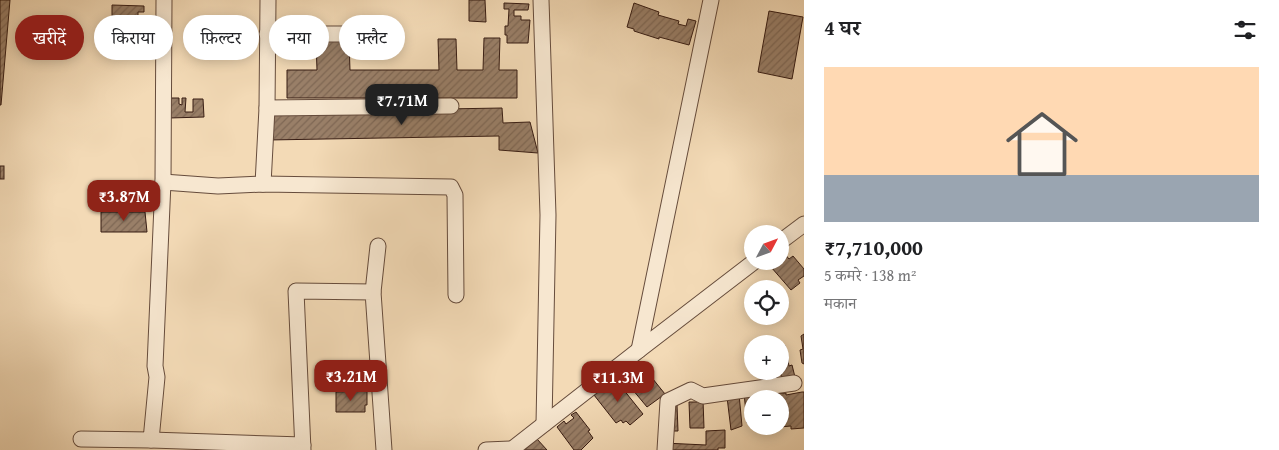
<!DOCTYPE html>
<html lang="hi">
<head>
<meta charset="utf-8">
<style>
	body { margin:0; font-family:"Gentium Book Plus","Noto Serif Devanagari",serif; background:#f2f2f2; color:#202124; height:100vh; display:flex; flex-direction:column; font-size:19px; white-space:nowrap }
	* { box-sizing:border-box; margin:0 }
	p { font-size:16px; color:#757577 }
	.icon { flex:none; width:28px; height:28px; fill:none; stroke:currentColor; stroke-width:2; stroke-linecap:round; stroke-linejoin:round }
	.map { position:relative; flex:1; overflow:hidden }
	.panel { display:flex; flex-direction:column; background:#fff; width:475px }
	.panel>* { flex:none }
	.top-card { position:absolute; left:15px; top:15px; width:475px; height:45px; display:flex; gap:10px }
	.needle { width:32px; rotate:49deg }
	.fabs { position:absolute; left:744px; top:225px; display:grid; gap:10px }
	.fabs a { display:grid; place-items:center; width:45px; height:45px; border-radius:50%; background:#fff; box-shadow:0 2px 12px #0003; font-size:25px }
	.price { position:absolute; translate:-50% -42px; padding:0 11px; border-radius:10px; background:#8f2418; color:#fff; font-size:16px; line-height:32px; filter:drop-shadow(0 1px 2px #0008) }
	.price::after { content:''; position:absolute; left:50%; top:30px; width:15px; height:11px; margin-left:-8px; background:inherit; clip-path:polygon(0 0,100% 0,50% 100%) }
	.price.current { background:#222; color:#fff }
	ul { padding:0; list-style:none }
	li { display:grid; align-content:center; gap:10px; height:265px; padding:0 20px }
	li span { display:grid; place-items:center; height:155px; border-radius:0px; color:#555 }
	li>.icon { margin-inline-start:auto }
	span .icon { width:90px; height:90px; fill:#fffc; stroke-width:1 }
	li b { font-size:21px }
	h2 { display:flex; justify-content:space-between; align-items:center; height:60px; padding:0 20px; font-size:21px }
	.tag { padding:0 18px; border-radius:22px; background:#fff; box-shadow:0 2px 12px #0003; font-size:18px; line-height:45px }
	.tag.current { background:#8f2418; color:#fff }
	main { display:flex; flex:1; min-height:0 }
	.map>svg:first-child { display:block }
	.building { fill:url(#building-hatch); stroke:#371c13 }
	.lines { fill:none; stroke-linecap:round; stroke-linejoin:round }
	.minor-casing { stroke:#664c3c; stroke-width:17 }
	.minor { stroke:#f7e7d0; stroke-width:15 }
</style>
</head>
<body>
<main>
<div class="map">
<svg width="804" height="450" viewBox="0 0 804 450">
	<defs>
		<pattern id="building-hatch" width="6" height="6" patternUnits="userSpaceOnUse" patternTransform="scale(1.25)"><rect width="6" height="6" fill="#997f68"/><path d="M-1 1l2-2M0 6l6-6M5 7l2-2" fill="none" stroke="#7e6754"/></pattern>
	</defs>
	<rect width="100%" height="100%" fill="#f3dab6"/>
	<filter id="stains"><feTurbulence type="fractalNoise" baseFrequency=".004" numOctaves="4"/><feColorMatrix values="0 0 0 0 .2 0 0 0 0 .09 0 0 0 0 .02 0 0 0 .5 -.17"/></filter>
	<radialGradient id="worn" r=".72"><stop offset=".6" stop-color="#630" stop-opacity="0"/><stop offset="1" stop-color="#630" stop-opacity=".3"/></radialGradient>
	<!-- building -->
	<g class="building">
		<path d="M 0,0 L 10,0 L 1,105 L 0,105 Z"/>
		<path d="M 469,0 L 485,0 L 486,22 L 469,21 Z"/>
		<path d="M 504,3 L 529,4 L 528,10 L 514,10 L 514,16 L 521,16 L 521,20 L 530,20 L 528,43 L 507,43 L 507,35 L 505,35 L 505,26 L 508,26 L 509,9 L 504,9 Z"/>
		<path d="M 634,3 L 659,12 L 658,15 L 679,21 L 678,24 L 686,26 L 688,19 L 696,21 L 689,45 L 659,37 L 659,39 L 634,31 L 634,29 L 627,27 Z"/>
		<path d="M 112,5 L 144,6 L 144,12 L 138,12 L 138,24 L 112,24 Z"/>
		<path d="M 769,11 L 803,17 L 792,79 L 758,72 Z"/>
		<path d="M 239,17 L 239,34 L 242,34 L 242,40 L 239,41 L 240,55 L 208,55 L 208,39 L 225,39 L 225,36 L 207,36 L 207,18 Z"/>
		<path d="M 484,38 L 500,38 L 499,70 L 517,70 L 517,98 L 287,98 L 287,70 L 317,70 L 316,41 L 349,41 L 350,70 L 439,70 L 438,39 L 456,39 L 457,70 L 483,70 Z"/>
		<path d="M 167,98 L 179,98 L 179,104 L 182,105 L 182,98 L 186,98 L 185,112 L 193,112 L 193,99 L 203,99 L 204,117 L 169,118 Z"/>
		<path d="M 502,108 L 503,123 L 530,122 L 538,153 L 499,150 L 499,136 L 268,140 L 268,112 Z"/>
		<rect x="0" y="166" width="4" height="13"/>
		<path d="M 101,212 L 145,212 L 147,232 L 101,232 Z"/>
		<path d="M 784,253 L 789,259 L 793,256 L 804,269 L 804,276 L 798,280 L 800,283 L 791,290 L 771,267 L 780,261 L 780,256 Z"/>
		<path d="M 804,334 L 804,364 L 802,363 L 800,350 L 803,349 L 801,336 Z"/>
		<path d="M 785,345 L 789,366 L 792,365 L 795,377 L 782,380 L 780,370 L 780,348 Z"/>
		<path d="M 640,363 L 665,394 L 647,407 L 623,378 L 627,375 L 625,371 L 634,364 L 636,366 Z"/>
		<path d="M 615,379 L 643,414 L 630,425 L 626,421 L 623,423 L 621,420 L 616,423 L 594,395 Z"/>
		<path d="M 367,391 L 367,405 L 365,405 L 365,412 L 336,412 L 336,392 Z"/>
		<path d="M 763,391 L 763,399 L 752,399 L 752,424 L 747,423 L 744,393 Z"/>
		<path d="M 802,392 L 804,392 L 804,428 L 791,429 L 791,426 L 768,428 L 768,426 L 780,426 L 780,399 L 769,399 L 769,394 L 786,393 L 786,395 Z"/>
		<path d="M 739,394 L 742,426 L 731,430 L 727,397 Z"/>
		<path d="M 697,400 L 703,400 L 704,428 L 690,428 L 689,402 L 697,402 Z"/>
		<path d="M 677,405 L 678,431 L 665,431 L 664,406 Z"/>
		<path d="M 576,412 L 590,430 L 588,431 L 593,438 L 581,450 L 574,450 L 557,427 L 564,421 L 566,424 L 574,418 L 571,415 Z"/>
		<path d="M 725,430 L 725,448 L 718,448 L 718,450 L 664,450 L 664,443 L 706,445 L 706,431 Z"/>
		<path d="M 537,439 L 547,450 L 524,450 Z"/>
	</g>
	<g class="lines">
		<!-- minor casing -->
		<g class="minor-casing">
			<g id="minor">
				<path d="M 541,0 L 548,215 L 544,424"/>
				<path d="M 711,0 L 639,350 L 755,261"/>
				<path d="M 267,34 L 384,34"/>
				<path d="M 267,108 L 451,106"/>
				<path d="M 163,182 L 218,186 L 263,184 L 451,187 L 455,195 L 456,295"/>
				<path d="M 263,184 L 267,108 L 268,0"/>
				<path d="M 780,242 L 804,224"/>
				<path d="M 373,292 L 378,246"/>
				<path d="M 81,439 L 151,440 L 157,377 L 155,366 L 163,182 L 164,0"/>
				<path d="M 151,440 L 303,445"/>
				<path d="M 303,450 L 296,291 L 373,292 L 384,450"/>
				<path d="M 486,450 L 512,449"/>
				<path d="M 511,450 L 639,350"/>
				<path d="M 665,450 L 668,401 L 691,390 L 703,396 L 794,383"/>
			</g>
		</g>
		<!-- minor -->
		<use href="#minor" class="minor"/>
	</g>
	<rect width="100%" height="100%" filter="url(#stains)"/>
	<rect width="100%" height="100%" fill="url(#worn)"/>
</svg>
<div class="fabs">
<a><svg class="needle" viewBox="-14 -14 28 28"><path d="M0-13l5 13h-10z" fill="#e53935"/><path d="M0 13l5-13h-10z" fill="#757577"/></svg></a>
<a><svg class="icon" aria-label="locate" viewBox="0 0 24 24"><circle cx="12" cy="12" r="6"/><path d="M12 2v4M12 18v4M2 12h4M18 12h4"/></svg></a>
<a>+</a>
<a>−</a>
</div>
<b class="price current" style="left:402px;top:126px">₹7.71M</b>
<b class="price" style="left:124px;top:222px">₹3.87M</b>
<b class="price" style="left:351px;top:402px">₹3.21M</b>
<b class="price" style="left:618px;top:403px">₹11.3M</b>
<div class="top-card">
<a class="tag current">खरीदें</a>
<a class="tag">किराया</a>
<a class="tag">फ़िल्टर</a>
<a class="tag">नया</a>
<a class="tag">फ़्लैट</a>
</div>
</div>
<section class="panel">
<h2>4 घर<svg class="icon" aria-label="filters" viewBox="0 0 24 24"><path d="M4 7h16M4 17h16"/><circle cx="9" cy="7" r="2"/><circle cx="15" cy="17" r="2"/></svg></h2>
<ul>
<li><span style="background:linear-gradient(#ffd9b3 70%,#9aa5b1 0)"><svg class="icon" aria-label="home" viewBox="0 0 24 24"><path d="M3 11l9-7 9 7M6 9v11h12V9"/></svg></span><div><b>₹7,710,000</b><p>5 कमरे · 138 m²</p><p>मकान</p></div></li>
</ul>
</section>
</main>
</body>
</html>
